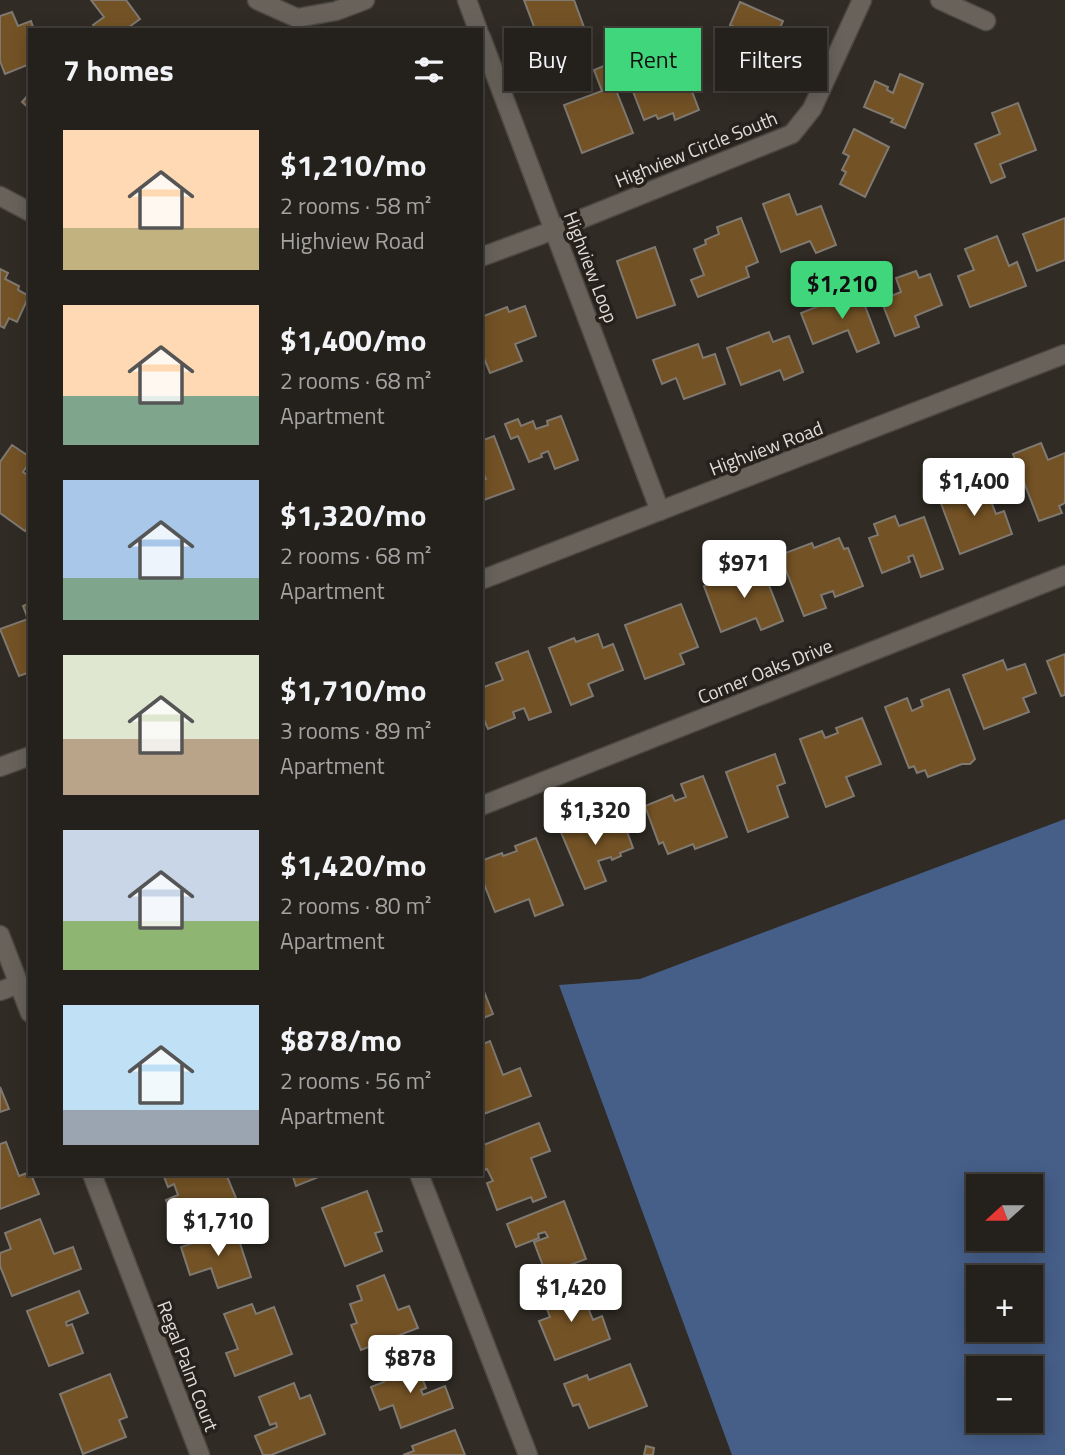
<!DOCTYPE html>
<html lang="en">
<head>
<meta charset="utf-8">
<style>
	body { margin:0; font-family:"Titillium Web",sans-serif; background:#2c2824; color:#f1f3f6; height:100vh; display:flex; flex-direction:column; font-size:26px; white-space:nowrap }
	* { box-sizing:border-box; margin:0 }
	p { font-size:23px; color:#a3a3a3 }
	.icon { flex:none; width:38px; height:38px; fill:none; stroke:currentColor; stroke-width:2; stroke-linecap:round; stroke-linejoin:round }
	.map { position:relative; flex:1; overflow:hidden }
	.panel { position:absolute; left:28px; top:28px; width:455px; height:1148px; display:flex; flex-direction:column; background:#24201b; border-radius:0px; box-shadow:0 4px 18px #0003,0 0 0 2px #413e3a }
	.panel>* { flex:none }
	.banner { position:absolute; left:504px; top:28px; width:455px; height:63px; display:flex; gap:14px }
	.needle { width:46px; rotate:249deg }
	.buttons { position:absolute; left:966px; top:1174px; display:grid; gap:14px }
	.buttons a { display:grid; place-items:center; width:77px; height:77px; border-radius:0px; background:#24201b; box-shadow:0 4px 18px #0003,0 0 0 2px #413e3a; font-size:35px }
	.price { position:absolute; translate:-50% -60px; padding:0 16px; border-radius:7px; background:#fff; color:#222; font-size:23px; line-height:46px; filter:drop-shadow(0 2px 4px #0008) }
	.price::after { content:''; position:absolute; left:50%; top:42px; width:21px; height:16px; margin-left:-10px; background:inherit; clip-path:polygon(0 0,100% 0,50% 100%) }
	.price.current { background:#40d77c; color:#111 }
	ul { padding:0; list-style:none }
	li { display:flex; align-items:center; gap:21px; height:175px; padding:0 35px }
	li span { display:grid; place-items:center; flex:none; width:196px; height:140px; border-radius:0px; color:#555 }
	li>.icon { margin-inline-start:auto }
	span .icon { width:84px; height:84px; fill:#fffc; stroke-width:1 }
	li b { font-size:30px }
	h2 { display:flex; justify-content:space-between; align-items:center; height:84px; padding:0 35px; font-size:30px }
	.tag { padding:0 24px; border-radius:0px; background:#24201b; box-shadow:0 4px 18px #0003,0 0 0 2px #413e3a; font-size:24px; line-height:63px }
	.tag.current { background:#40d77c; color:#111 }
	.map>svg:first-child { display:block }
	.water { fill:#465f89; fill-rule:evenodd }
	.building { fill:#735225; stroke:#7f7971; stroke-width:2 }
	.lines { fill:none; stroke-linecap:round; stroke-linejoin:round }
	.minor-casing { stroke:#4c4842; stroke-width:21 }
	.minor { stroke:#68625b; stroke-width:18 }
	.labels { text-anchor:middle; stroke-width:7; stroke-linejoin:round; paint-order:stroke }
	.street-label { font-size:19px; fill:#e1ddd9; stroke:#26211b }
</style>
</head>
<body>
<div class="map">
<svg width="1065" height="1455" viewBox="0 0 1065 1455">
	<rect width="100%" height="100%" fill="#302b24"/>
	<!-- water -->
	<path class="water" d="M 1065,819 L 1065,1455 L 732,1455 L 559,985 L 640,979 ZM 978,1186 L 1031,1186 L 1031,1239 L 978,1239 ZM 978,1278 L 1031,1278 L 1031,1330 L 978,1330 ZM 978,1368 L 1031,1368 L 1031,1421 L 978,1421 Z"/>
	<!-- building -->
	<g class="building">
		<path d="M 91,0 L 126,0 L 140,19 L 125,30 L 96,30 L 93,25 L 104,17 Z"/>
		<path d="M 524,0 L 574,0 L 585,30 L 562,39 L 558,28 L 551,31 L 553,34 L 539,40 Z"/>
		<path d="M 740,2 L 783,21 L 761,72 L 730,58 L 743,31 L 730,25 Z"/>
		<path d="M 12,12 L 18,26 L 31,21 L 34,30 L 30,30 L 30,47 L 27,48 L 30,64 L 5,74 L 0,61 L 0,16 Z"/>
		<path d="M 606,65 L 633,133 L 582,153 L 564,105 L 602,91 L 594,70 Z"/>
		<path d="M 653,71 L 658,84 L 685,73 L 699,110 L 675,120 L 673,113 L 658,119 L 656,115 L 644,120 L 629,81 Z"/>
		<path d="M 900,74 L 923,84 L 905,128 L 891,122 L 893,119 L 864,107 L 875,81 L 888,87 L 887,90 L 893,93 Z"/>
		<path d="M 30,93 L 30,109 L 22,102 Z"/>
		<path d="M 1018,103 L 1036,150 L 1000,164 L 1005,177 L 991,183 L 975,144 L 1000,134 L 992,113 Z"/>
		<path d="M 854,129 L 889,147 L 865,197 L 840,184 L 846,172 L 842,170 L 849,156 L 843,153 Z"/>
		<path d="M 789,194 L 797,215 L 821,206 L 836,245 L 816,253 L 810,241 L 781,252 L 763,204 Z"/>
		<path d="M 741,218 L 758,262 L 746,267 L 749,277 L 698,297 L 691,280 L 704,275 L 694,249 L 706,244 L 705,240 L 719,234 L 717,227 Z"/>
		<path d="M 1065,218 L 1065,260 L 1037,271 L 1023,234 Z"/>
		<path d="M 997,236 L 1009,266 L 1017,262 L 1026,286 L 970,307 L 958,276 L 974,270 L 965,249 Z"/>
		<path d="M 655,247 L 675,305 L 637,318 L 617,261 Z"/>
		<path d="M 0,269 L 8,273 L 5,279 L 19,286 L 18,290 L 29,296 L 17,322 L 9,318 L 4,328 L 0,326 Z"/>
		<path d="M 916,271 L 919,278 L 930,274 L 942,305 L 915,316 L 919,327 L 895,336 L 881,300 L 901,292 L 896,278 Z"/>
		<path d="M 859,290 L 879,343 L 857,352 L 848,330 L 813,344 L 801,313 Z"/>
		<path d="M 525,306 L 536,336 L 515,344 L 522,361 L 490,373 L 481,351 L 481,325 L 484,324 L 481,317 L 507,307 L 509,312 Z"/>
		<path d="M 769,332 L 773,342 L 789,336 L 803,372 L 784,380 L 780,370 L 741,385 L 727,348 Z"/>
		<path d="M 698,344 L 703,358 L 715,354 L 725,384 L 684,399 L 676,378 L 662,384 L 653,360 Z"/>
		<path d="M 561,416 L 578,460 L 555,469 L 548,451 L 541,454 L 542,457 L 529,462 L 518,436 L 511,439 L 505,424 L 518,419 L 521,426 L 533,421 L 536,429 L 548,425 L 547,421 Z"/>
		<path d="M 494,436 L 514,489 L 481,501 L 481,481 L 486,479 L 484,475 L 481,476 L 481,441 Z"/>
		<path d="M 1041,443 L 1048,460 L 1065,453 L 1065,503 L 1059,506 L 1062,513 L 1039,521 L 1013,454 Z"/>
		<path d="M 12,445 L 30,457 L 30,462 L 23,472 L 30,477 L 30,524 L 25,531 L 0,513 L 0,462 Z"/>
		<path d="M 983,481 L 996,514 L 1004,511 L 1012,534 L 960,554 L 939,498 Z"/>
		<path d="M 895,516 L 899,526 L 924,517 L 943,569 L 921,577 L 913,555 L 908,557 L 910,562 L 882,573 L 869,538 L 878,535 L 874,524 Z"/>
		<path d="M 839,538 L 844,549 L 848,548 L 863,586 L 835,597 L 833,591 L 821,595 L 826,608 L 804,616 L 780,555 L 812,543 L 814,548 Z"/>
		<path d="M 761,565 L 783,621 L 761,630 L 756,618 L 721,632 L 704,586 Z"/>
		<path d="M 30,603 L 30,672 L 19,676 L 0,629 L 28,619 L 23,606 Z"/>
		<path d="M 681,604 L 698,647 L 680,654 L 684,664 L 645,679 L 625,625 Z"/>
		<path d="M 598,634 L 603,648 L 613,644 L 623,670 L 588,684 L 593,696 L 571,705 L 549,648 L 574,638 L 576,642 Z"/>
		<path d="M 528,651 L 551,712 L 529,720 L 524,708 L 513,712 L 515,718 L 488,729 L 481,713 L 481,688 L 503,680 L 496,663 Z"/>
		<path d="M 1065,654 L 1065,695 L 1061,696 L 1047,661 Z"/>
		<path d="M 1003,660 L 1007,670 L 1025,664 L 1036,693 L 1023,698 L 1029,712 L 984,729 L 963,675 Z"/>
		<path d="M 949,689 L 975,759 L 970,764 L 962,764 L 928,777 L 925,770 L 917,773 L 914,766 L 909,768 L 885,707 L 907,698 L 912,711 L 923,706 L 921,700 Z"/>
		<path d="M 862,718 L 881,764 L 846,777 L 854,796 L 826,807 L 800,739 L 822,731 L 825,738 L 838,733 L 836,728 Z"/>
		<path d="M 775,754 L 785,783 L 777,786 L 788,817 L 748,832 L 726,772 Z"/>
		<path d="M 703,776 L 727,837 L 695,849 L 693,844 L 668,854 L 663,842 L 659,844 L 645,806 L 672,795 L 675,801 L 686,797 L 681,784 Z"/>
		<path d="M 599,815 L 604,825 L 622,818 L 633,848 L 620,853 L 621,856 L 612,860 L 611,857 L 598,861 L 606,881 L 585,889 L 560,830 Z"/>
		<path d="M 536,838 L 563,905 L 535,916 L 529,899 L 495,912 L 481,876 L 481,861 L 502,853 L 503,856 L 517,851 L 515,846 Z"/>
		<path d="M 481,984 L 493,1014 L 481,1019 Z"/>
		<path d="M 490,1041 L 503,1075 L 520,1068 L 531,1096 L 481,1115 L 481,1045 Z"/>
		<path d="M 0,1087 L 9,1109 L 0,1112 Z"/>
		<path d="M 539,1123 L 550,1151 L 531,1158 L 546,1197 L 533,1202 L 531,1197 L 497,1210 L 487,1183 L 493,1181 L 487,1169 L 481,1171 L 481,1146 Z"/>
		<path d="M 6,1142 L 19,1176 L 30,1172 L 39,1194 L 0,1209 L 0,1144 Z"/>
		<path d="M 163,1174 L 226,1174 L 236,1198 L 174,1222 L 166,1200 L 178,1195 L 174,1184 L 168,1187 Z"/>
		<path d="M 292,1174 L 326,1174 L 296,1186 Z"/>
		<path d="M 367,1191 L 382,1231 L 375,1233 L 382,1251 L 345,1266 L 322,1208 Z"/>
		<path d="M 564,1201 L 586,1259 L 546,1274 L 534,1242 L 548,1237 L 545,1232 L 538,1234 L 539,1238 L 516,1247 L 507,1224 Z"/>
		<path d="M 40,1219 L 54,1254 L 73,1247 L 81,1269 L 12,1296 L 0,1266 L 0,1253 L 11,1249 L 5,1233 Z"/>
		<path d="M 235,1228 L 251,1277 L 218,1288 L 211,1268 L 190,1275 L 181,1247 Z"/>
		<path d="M 384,1275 L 398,1310 L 409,1306 L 418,1328 L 361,1350 L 351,1325 L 357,1323 L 350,1304 L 362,1300 L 357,1286 Z"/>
		<path d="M 579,1285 L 593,1320 L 602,1316 L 610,1339 L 555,1360 L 539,1321 L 550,1317 L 543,1299 Z"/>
		<path d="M 79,1291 L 88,1313 L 66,1322 L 67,1326 L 72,1324 L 83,1353 L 49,1366 L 27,1311 Z"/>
		<path d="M 252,1304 L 256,1314 L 274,1307 L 292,1354 L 235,1376 L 226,1353 L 238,1349 L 224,1314 Z"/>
		<path d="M 415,1360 L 426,1388 L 421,1390 L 423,1395 L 445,1386 L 453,1408 L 401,1428 L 393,1405 L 380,1410 L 371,1387 L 384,1382 L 380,1373 Z"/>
		<path d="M 630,1364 L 647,1406 L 589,1428 L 579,1404 L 573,1406 L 564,1384 L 587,1375 L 589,1380 Z"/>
		<path d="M 110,1374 L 127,1417 L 119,1420 L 126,1437 L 83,1454 L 60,1394 Z"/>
		<path d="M 294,1383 L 300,1399 L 310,1395 L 325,1434 L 271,1455 L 263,1455 L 255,1436 L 277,1427 L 276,1423 L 270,1425 L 259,1397 Z"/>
		<path d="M 455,1430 L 465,1455 L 403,1455 L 414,1451 L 412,1446 Z"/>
		<path d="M 646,1446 L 654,1448 L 653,1455 L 644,1455 Z"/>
	</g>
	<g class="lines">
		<!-- minor casing -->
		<g class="minor-casing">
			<g id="minor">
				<path d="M 257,0 L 297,18 L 336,11 L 365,0"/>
				<path d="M 467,0 L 478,30"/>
				<path d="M 940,0 L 986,21"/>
				<path d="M 481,37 L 660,511"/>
				<path d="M 0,196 L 30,212"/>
				<path d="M 481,257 L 554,230 L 792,134 L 812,109 L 862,0"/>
				<path d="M 481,580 L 1065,354"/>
				<path d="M 0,767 L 30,756"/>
				<path d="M 481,806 L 1065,575"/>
				<path d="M 0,935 L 30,1013"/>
				<path d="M 0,991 L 19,984"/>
				<path d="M 92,1174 L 200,1455"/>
				<path d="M 419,1174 L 528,1455"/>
			</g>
		</g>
		<!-- minor -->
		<use href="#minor" class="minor"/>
	</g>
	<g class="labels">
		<!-- street labels -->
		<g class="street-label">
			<text transform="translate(696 149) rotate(-22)" y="7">Highview Circle South</text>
			<text transform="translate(591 267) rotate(69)" y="7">Highview Loop</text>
			<text transform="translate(766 448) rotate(-21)" y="7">Highview Road</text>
			<text transform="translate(765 671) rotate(-22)" y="7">Corner Oaks Drive</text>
			<text transform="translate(188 1366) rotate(69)" y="7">Regal Palm Court</text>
		</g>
	</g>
</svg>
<div class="buttons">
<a><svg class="needle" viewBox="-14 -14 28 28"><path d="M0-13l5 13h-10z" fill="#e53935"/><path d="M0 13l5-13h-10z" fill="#a3a3a3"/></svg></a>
<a>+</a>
<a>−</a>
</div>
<b class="price current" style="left:842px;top:321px">$1,210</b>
<b class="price" style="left:974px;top:518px">$1,400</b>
<b class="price" style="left:744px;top:600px">$971</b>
<b class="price" style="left:595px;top:847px">$1,320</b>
<b class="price" style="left:218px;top:1258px">$1,710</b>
<b class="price" style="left:571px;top:1324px">$1,420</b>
<b class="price" style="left:410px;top:1395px">$878</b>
<div class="banner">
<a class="tag">Buy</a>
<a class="tag current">Rent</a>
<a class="tag">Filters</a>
</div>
<section class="panel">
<h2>7 homes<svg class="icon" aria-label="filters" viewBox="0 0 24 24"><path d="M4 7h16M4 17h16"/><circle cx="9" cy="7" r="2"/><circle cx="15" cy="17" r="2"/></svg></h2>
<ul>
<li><span style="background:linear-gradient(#ffd9b3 70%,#c2b280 0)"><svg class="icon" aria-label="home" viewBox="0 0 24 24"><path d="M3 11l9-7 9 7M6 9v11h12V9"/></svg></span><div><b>$1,210/mo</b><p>2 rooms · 58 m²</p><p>Highview Road</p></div></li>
<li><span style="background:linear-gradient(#ffd9b3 65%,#7fa58c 0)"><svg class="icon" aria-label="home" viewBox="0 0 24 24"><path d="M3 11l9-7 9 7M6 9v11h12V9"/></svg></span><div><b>$1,400/mo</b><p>2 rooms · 68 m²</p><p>Apartment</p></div></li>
<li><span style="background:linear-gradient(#a9c7e8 70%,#7fa58c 0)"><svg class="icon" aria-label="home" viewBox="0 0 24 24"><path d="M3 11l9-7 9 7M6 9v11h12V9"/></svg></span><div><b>$1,320/mo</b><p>2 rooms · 68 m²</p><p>Apartment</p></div></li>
<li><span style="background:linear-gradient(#dfe7d0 60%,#b9a48a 0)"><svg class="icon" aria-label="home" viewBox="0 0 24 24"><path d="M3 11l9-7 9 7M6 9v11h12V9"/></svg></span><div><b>$1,710/mo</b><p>3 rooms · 89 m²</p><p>Apartment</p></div></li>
<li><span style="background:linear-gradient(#c9d6e8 65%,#8fb573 0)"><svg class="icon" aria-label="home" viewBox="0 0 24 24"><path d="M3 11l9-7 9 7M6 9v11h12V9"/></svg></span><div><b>$1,420/mo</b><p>2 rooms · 80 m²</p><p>Apartment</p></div></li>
<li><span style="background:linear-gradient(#bfe0f5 75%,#9aa5b1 0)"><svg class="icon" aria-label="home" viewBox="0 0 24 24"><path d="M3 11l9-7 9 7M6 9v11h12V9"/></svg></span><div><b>$878/mo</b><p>2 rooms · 56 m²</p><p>Apartment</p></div></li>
</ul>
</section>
</div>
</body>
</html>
